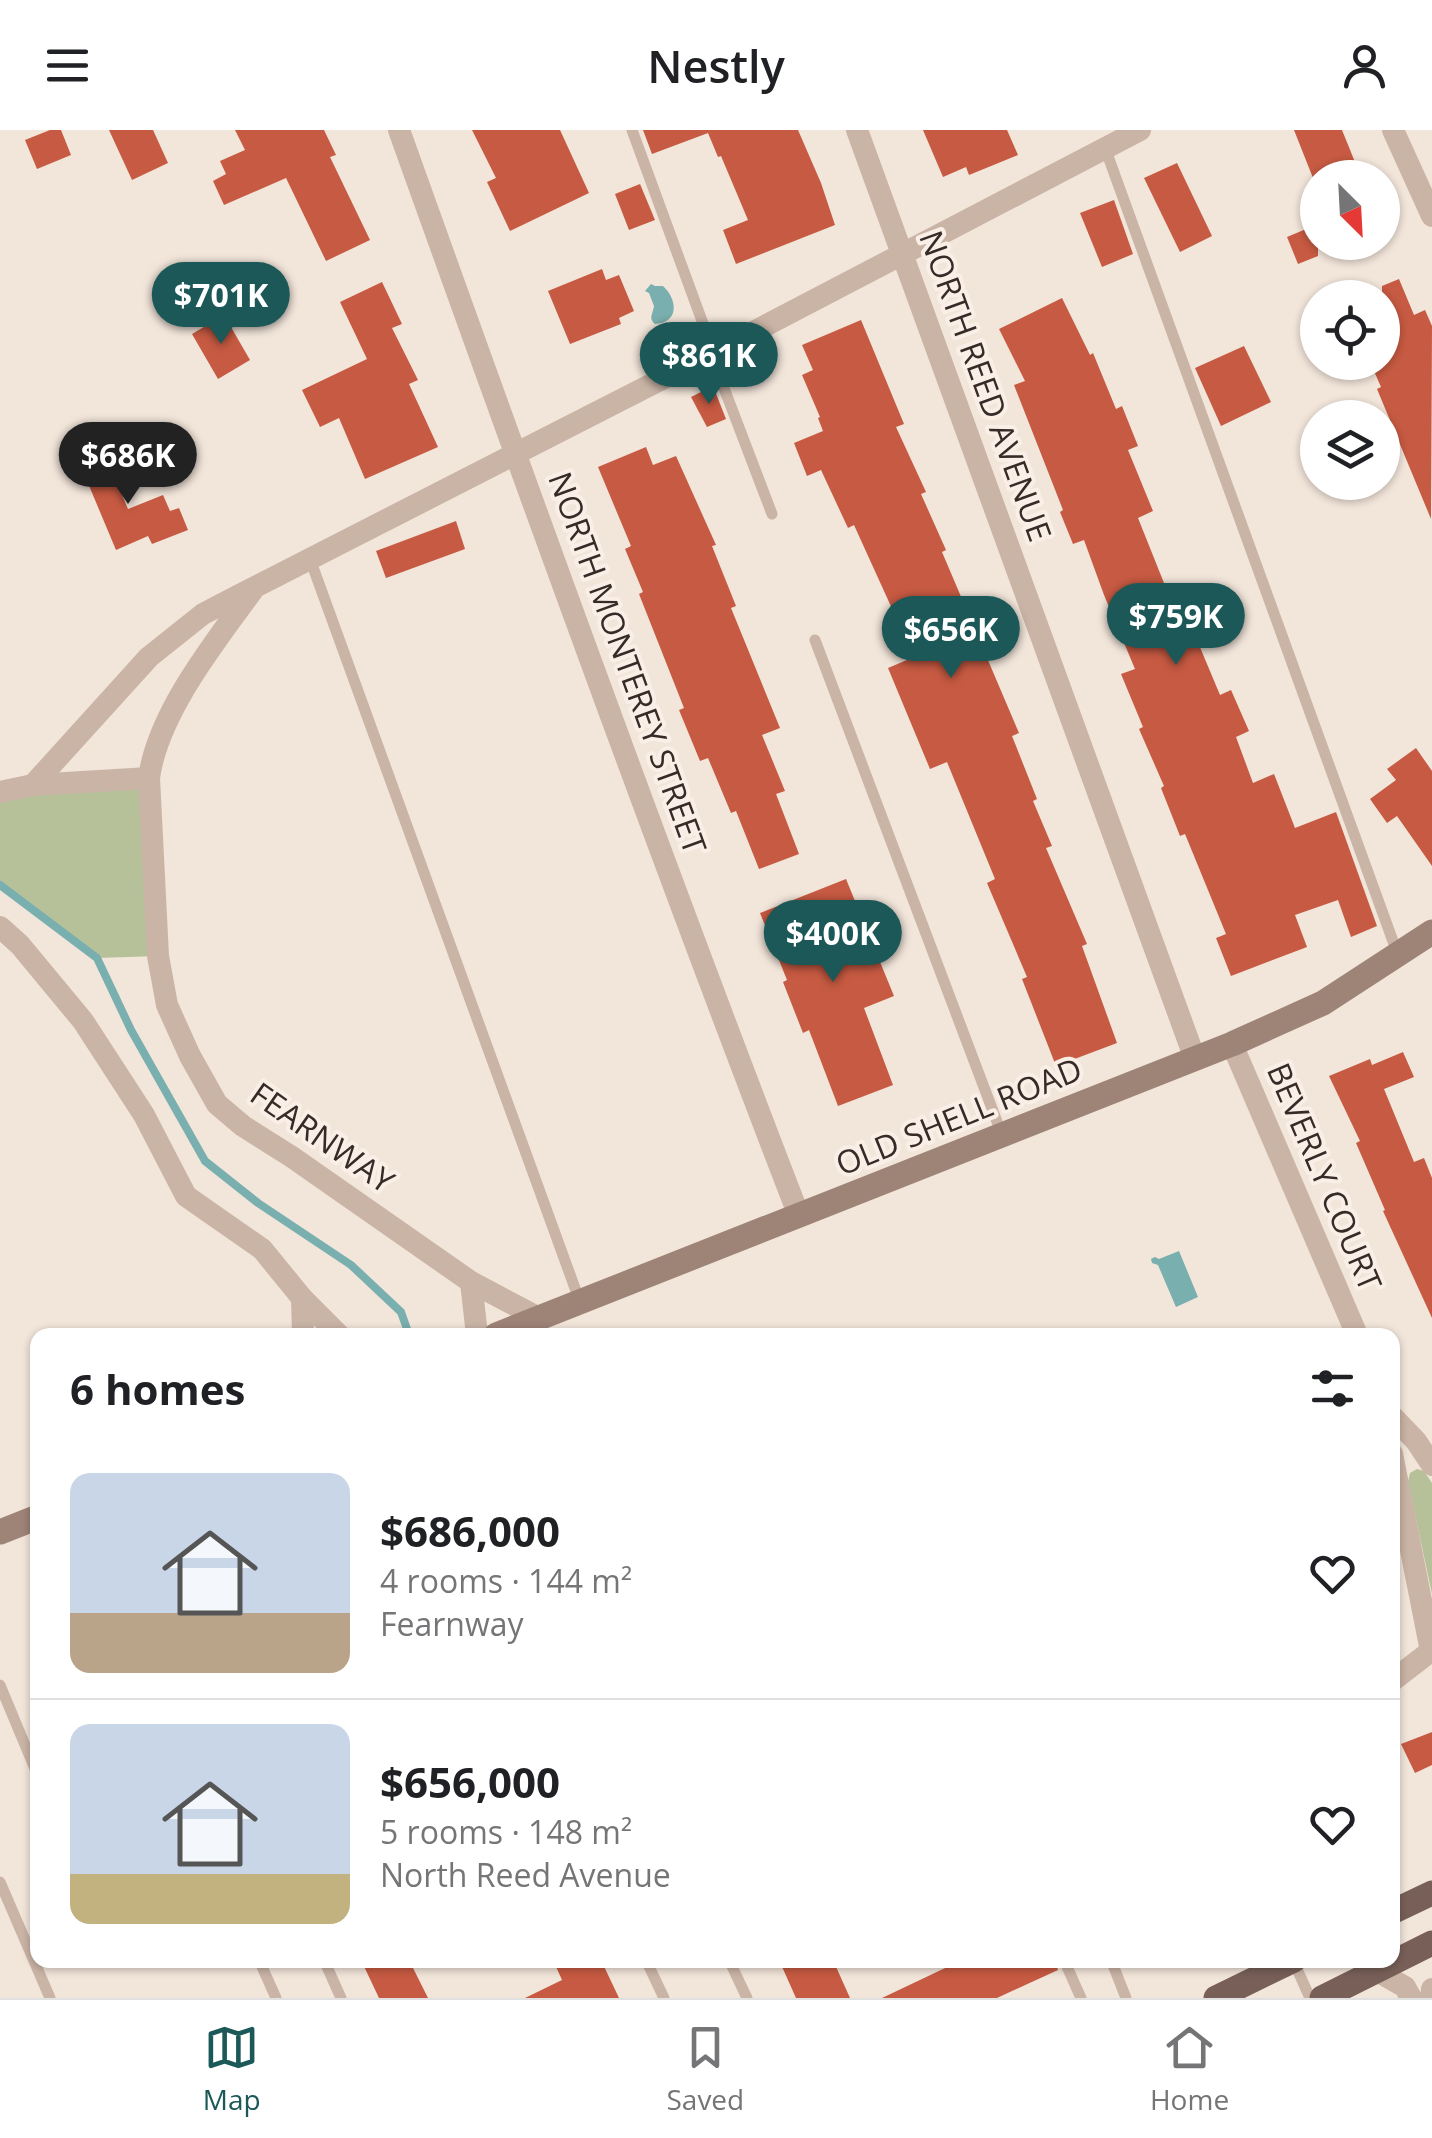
<!DOCTYPE html>
<html lang="en">
<head>
<meta charset="utf-8">
<style>
	body { margin:0; font-family:"Open Sans",sans-serif; background:#f6f6f6; color:#202124; height:100vh; display:flex; flex-direction:column; font-size:38px; white-space:nowrap }
	* { box-sizing:border-box; margin:0 }
	p { font-size:32px; color:#757577 }
	.icon { flex:none; width:55px; height:55px; fill:none; stroke:currentColor; stroke-width:2; stroke-linecap:round; stroke-linejoin:round }
	.map { position:relative; flex:1; overflow:hidden }
	.details { position:absolute; left:30px; top:1198px; width:1370px; height:640px; display:flex; flex-direction:column; background:#fff; border-radius:20px; box-shadow:0 2px 8px #0004 }
	.details>* { flex:none }
	.needle { width:65px; rotate:156deg }
	.tools { position:absolute; left:1300px; top:30px; display:grid; gap:20px }
	.tools a { display:grid; place-items:center; width:100px; height:100px; border-radius:50%; background:#fff; box-shadow:0 2px 8px #0004; font-size:50px }
	.price { position:absolute; translate:-50% -85px; padding:0 22px; border-radius:35px; background:#1c5858; color:#fff; font-size:32px; line-height:65px; filter:drop-shadow(0 2px 5px #0008) }
	.price::after { content:''; position:absolute; left:50%; top:60px; width:30px; height:22px; margin-left:-15px; background:inherit; clip-path:polygon(0 0,100% 0,50% 100%) }
	.price.active { background:#222; color:#fff }
	ul { padding:0; list-style:none }
	li { display:flex; align-items:center; gap:30px; height:250px; padding:0 40px }
	li+li { border-top:2px solid #e0e0e0 }
	li span { display:grid; place-items:center; flex:none; width:280px; height:200px; border-radius:20px; color:#555 }
	li>.icon { margin-inline-start:auto }
	span .icon { width:120px; height:120px; fill:#fffc; stroke-width:1 }
	li b { font-size:42px }
	h2 { display:flex; justify-content:space-between; align-items:center; height:120px; padding:0 40px; font-size:42px }
	header { display:flex; justify-content:space-between; align-items:center; height:130px; padding:0 40px; background:#fff; font-size:45px; font-weight:600 }
	.tab-bar { display:flex; justify-content:space-around; align-items:center; height:140px; border-top:2px solid #e0e0e0; background:#fff; font-size:28px; color:#757577 }
	.tab-bar a { display:grid; justify-items:center; gap:5px }
	.tab-bar .active { color:#1c5858 }
	.map>svg:first-child { display:block }
	.green { fill:#b6c19a }
	.water { fill:#79afae }
	.lines { fill:none; stroke-linecap:round; stroke-linejoin:round }
	.stream { stroke:#79afae; stroke-width:8 }
	.building { fill:#c75a42 }
	.lane { stroke:#cab4a6; stroke-width:11 }
	.street { stroke:#cab4a6; stroke-width:22 }
	.secondary { stroke:#9e8377; stroke-width:25 }
	.primary { stroke:#786058; stroke-width:25 }
	.labels { text-anchor:middle; stroke-width:8; stroke-linejoin:round; paint-order:stroke }
	.street-label { font-size:32px; fill:#362b27; stroke:#f9efe6 }
</style>
</head>
<body>
<header><svg class="icon" aria-label="menu" viewBox="0 0 24 24"><path d="M4 6h16M4 12h16M4 18h16"/></svg>Nestly<svg class="icon" aria-label="person" viewBox="0 0 24 24"><circle cx="12" cy="8" r="4"/><path d="M4 21q1-7 8-7t8 7"/></svg></header>
<div class="map">
<svg width="1432" height="1868" viewBox="0 0 1432 1868">
	<rect width="100%" height="100%" fill="#f2e5da"/>
	<!-- green -->
	<g class="green">
		<path d="M 149,648 L 158,826 L 97,828 L 0,755 L 0,662 Z"/>
		<path d="M 1417,1339 L 1424,1341 L 1432,1353 L 1432,1464 L 1408,1352 L 1410,1343 Z"/>
	</g>
	<!-- water -->
	<g class="water">
		<path d="M 651,154 L 655,156 L 663,156 C 678,170 679,193 655,194 C 648,188 653,184 654,176 L 649,163 L 645,161 Z"/>
		<path d="M 1179,1121 L 1198,1167 L 1176,1177 L 1158,1135 L 1152,1133 L 1151,1129 L 1155,1127 L 1159,1129 Z"/>
	</g>
	<g class="lines">
		<!-- stream -->
		<path class="stream" d="M 0,755 L 97,828 L 131,900 L 205,1031 L 258,1073 L 351,1135 L 401,1182 L 407,1199"/>
	</g>
	<!-- building -->
	<g class="building">
		<path d="M 50,0 L 61,0 L 71,25 L 37,39 L 25,10 Z"/>
		<path d="M 109,0 L 153,0 L 168,33 L 132,50 Z"/>
		<path d="M 235,0 L 324,0 L 336,25 L 330,27 L 370,110 L 326,131 L 286,48 L 224,75 L 213,51 L 226,44 L 220,31 L 245,20 Z"/>
		<path d="M 472,0 L 560,0 L 589,63 L 510,101 L 487,52 L 496,48 Z"/>
		<path d="M 643,0 L 798,0 L 821,53 L 835,95 L 736,134 L 723,100 L 748,90 L 721,26 L 718,27 L 708,3 L 652,24 Z"/>
		<path d="M 923,0 L 1007,0 L 1018,25 L 969,45 L 966,37 L 943,47 Z"/>
		<path d="M 1294,0 L 1342,0 L 1359,42 L 1345,48 L 1313,48 Z"/>
		<path d="M 1177,33 L 1212,106 L 1180,122 L 1144,48 Z"/>
		<path d="M 640,54 L 655,90 L 629,100 L 615,64 Z"/>
		<path d="M 1114,70 L 1133,124 L 1102,137 L 1080,83 Z"/>
		<path d="M 1318,94 L 1318,126 L 1298,134 L 1287,107 Z"/>
		<path d="M 602,139 L 606,150 L 619,145 L 634,181 L 619,188 L 621,194 L 570,214 L 548,161 Z"/>
		<path d="M 1399,149 L 1414,185 L 1425,180 L 1432,196 L 1431,389 L 1377,259 L 1381,257 L 1370,232 L 1382,232 L 1382,156 Z"/>
		<path d="M 382,152 L 402,194 L 392,198 L 418,250 L 409,254 L 438,317 L 365,349 L 339,288 L 320,297 L 302,260 L 367,229 L 340,172 Z"/>
		<path d="M 1062,168 L 1090,225 L 1093,223 L 1116,279 L 1122,276 L 1138,316 L 1128,320 L 1153,381 L 1138,388 L 1166,458 L 1178,453 L 1193,490 L 1189,491 L 1220,565 L 1231,560 L 1249,601 L 1236,607 L 1253,653 L 1274,644 L 1295,698 L 1336,682 L 1377,796 L 1351,807 L 1338,770 L 1295,785 L 1307,817 L 1231,846 L 1216,808 L 1226,804 L 1185,704 L 1180,706 L 1161,658 L 1164,656 L 1139,599 L 1143,597 L 1121,544 L 1135,539 L 1104,465 L 1084,410 L 1073,414 L 1060,382 L 1063,380 L 1014,255 L 1025,251 L 999,199 Z"/>
		<path d="M 224,185 L 250,230 L 218,249 L 192,204 Z"/>
		<path d="M 861,190 L 904,294 L 896,297 L 926,362 L 921,364 L 946,420 L 942,422 L 1019,603 L 1012,606 L 1037,669 L 1033,671 L 1052,716 L 1046,718 L 1087,814 L 1082,816 L 1117,913 L 1056,936 L 1022,849 L 1027,847 L 987,753 L 995,749 L 947,632 L 930,639 L 888,538 L 914,527 L 854,395 L 848,398 L 821,340 L 807,346 L 794,313 L 823,301 L 818,288 L 820,287 L 802,245 L 813,240 L 802,215 Z"/>
		<path d="M 1244,216 L 1271,272 L 1221,296 L 1195,238 Z"/>
		<path d="M 713,256 L 726,289 L 707,297 L 691,267 Z"/>
		<path d="M 102,317 L 128,379 L 163,365 L 170,381 L 179,378 L 188,400 L 152,414 L 148,406 L 116,420 L 77,327 Z"/>
		<path d="M 646,317 L 653,335 L 676,326 L 716,415 L 712,416 L 736,476 L 731,478 L 780,598 L 762,605 L 785,661 L 776,664 L 799,724 L 759,739 L 736,681 L 731,683 L 708,628 L 700,631 L 679,580 L 684,578 L 639,464 L 643,462 L 625,419 L 631,416 L 598,337 Z"/>
		<path d="M 456,391 L 465,419 L 386,448 L 376,421 Z"/>
		<path d="M 1416,618 L 1432,641 L 1432,736 L 1397,686 L 1387,693 L 1370,669 L 1396,650 L 1387,639 Z"/>
		<path d="M 846,749 L 894,866 L 864,878 L 893,955 L 838,976 L 809,900 L 803,903 L 783,852 L 787,850 L 760,783 Z"/>
		<path d="M 1403,922 L 1414,947 L 1384,959 L 1414,1032 L 1424,1028 L 1432,1048 L 1432,1188 L 1383,1081 L 1385,1080 L 1356,1013 L 1360,1011 L 1329,946 L 1370,929 L 1372,935 Z"/>
		<path d="M 1432,1602 L 1432,1635 L 1415,1643 L 1401,1614 Z"/>
		<path d="M 361,1830 L 409,1830 L 428,1868 L 379,1868 Z"/>
		<path d="M 553,1830 L 601,1830 L 619,1868 L 525,1868 L 562,1850 Z"/>
		<path d="M 779,1830 L 833,1830 L 850,1868 L 796,1868 Z"/>
		<path d="M 962,1830 L 1055,1830 L 1058,1840 L 997,1868 L 882,1868 Z"/>
	</g>
	<g class="lines">
		<!-- lane -->
		<g class="lane">
			<path d="M 632,0 L 705,199 L 711,224 L 772,384"/>
			<path d="M 1105,18 L 1398,825"/>
			<path d="M 310,429 L 580,1172"/>
			<path d="M 815,510 L 1002,1005"/>
			<path d="M 0,1555 L 38,1646"/>
			<path d="M 0,1752 L 50,1868"/>
			<path d="M 259,1830 L 276,1868"/>
			<path d="M 324,1830 L 341,1868"/>
			<path d="M 646,1830 L 664,1868"/>
			<path d="M 729,1830 L 747,1868"/>
			<path d="M 1064,1830 L 1081,1868"/>
			<path d="M 1111,1830 L 1126,1868"/>
			<path d="M 1293,1830 L 1310,1868"/>
		</g>
		<!-- street -->
		<g class="street">
			<path d="M 399,0 C 529,363 660,726 799,1086"/>
			<path d="M 857,0 L 1195,929"/>
			<path d="M 1393,0 L 1432,86"/>
			<path d="M 33,655 L 149,527 L 203,484 L 251,459"/>
			<path d="M 0,662 L 33,655 L 149,648"/>
			<path d="M 0,797 L 20,815 L 83,891 L 144,985 L 186,1066 L 262,1119 L 302,1168 L 339,1205"/>
			<path d="M 1232,914 L 1357,1205"/>
			<path d="M 471,1152 L 477,1205"/>
			<path d="M 302,1168 L 303,1205"/>
			<path d="M 539,1188 L 471,1152 L 292,1027 L 243,996 L 217,974 L 190,926 L 167,875 L 158,826 L 149,648 C 158,582 216,511 255,457 L 711,224 L 1140,0"/>
			<path d="M 1392,1286 L 1416,1311 L 1432,1335"/>
			<path d="M 1392,1324 L 1431,1521"/>
			<path d="M 1392,1551 L 1431,1521"/>
			<path d="M 1377,1841 L 1405,1857 L 1411,1868"/>
			<path d="M 1431,1868 L 1432,1859"/>
		</g>
		<!-- secondary -->
		<g class="secondary">
			<path d="M 496,1205 L 1232,914 L 1323,873 L 1432,802"/>
			<path d="M 0,1402 L 38,1387"/>
		</g>
		<!-- primary -->
		<g class="primary">
			<path d="M 1392,1782 L 1432,1763"/>
			<path d="M 1216,1868 L 1294,1830"/>
			<path d="M 1322,1868 L 1432,1813"/>
		</g>
	</g>
	<g class="labels">
		<!-- street labels -->
		<g class="street-label">
			<text transform="translate(985 256) rotate(70)" y="11">NORTH REED AVENUE</text>
			<text transform="translate(627 533) rotate(70)" y="11">NORTH MONTEREY STREET</text>
			<text transform="translate(959 987) rotate(-22)" y="11">OLD SHELL ROAD</text>
			<text transform="translate(322 1008) rotate(35)" y="11">FEARNWAY</text>
			<text transform="translate(1324 1047) rotate(67)" y="11">BEVERLY COURT</text>
		</g>
	</g>
</svg>
<div class="tools">
<a><svg class="needle" viewBox="-14 -14 28 28"><path d="M0-13l5 13h-10z" fill="#e53935"/><path d="M0 13l5-13h-10z" fill="#757577"/></svg></a>
<a><svg class="icon" aria-label="locate" viewBox="0 0 24 24"><circle cx="12" cy="12" r="6"/><path d="M12 2v4M12 18v4M2 12h4M18 12h4"/></svg></a>
<a><svg class="icon" aria-label="layers" viewBox="0 0 24 24"><path d="M12 4l9 5-9 5-9-5zM3 14l9 5 9-5"/></svg></a>
</div>
<b class="price" style="left:221px;top:217px">$701K</b>
<b class="price" style="left:709px;top:277px">$861K</b>
<b class="price active" style="left:128px;top:377px">$686K</b>
<b class="price" style="left:1176px;top:538px">$759K</b>
<b class="price" style="left:951px;top:551px">$656K</b>
<b class="price" style="left:833px;top:855px">$400K</b>
<section class="details">
<h2>6 homes<svg class="icon" aria-label="filters" viewBox="0 0 24 24"><path d="M4 7h16M4 17h16"/><circle cx="9" cy="7" r="2"/><circle cx="15" cy="17" r="2"/></svg></h2>
<ul>
<li><span style="background:linear-gradient(#c9d6e8 70%,#b9a48a 0)"><svg class="icon" aria-label="home" viewBox="0 0 24 24"><path d="M3 11l9-7 9 7M6 9v11h12V9"/></svg></span><div><b>$686,000</b><p>4 rooms · 144 m²</p><p>Fearnway</p></div><svg class="icon" aria-label="heart" viewBox="0 0 24 24"><path d="M12 20l-8-8c-3-5 5-10 8-4 3-6 11-1 8 4z"/></svg></li>
<li><span style="background:linear-gradient(#c9d6e8 75%,#c2b280 0)"><svg class="icon" aria-label="home" viewBox="0 0 24 24"><path d="M3 11l9-7 9 7M6 9v11h12V9"/></svg></span><div><b>$656,000</b><p>5 rooms · 148 m²</p><p>North Reed Avenue</p></div><svg class="icon" aria-label="heart" viewBox="0 0 24 24"><path d="M12 20l-8-8c-3-5 5-10 8-4 3-6 11-1 8 4z"/></svg></li>
</ul>
</section>
</div>
<nav class="tab-bar">
<a class="active"><svg class="icon" aria-label="map" viewBox="0 0 24 24"><path d="M3 6l6-2 6 2 6-2v14l-6 2-6-2-6 2zM9 4v14M15 6v14"/></svg>Map</a>
<a><svg class="icon" aria-label="saved" viewBox="0 0 24 24"><path d="M7 4h10v16l-5-4-5 4z"/></svg>Saved</a>
<a><svg class="icon" aria-label="home" viewBox="0 0 24 24"><path d="M3 11l9-7 9 7M6 9v11h12V9"/></svg>Home</a>
</nav>
</body>
</html>
